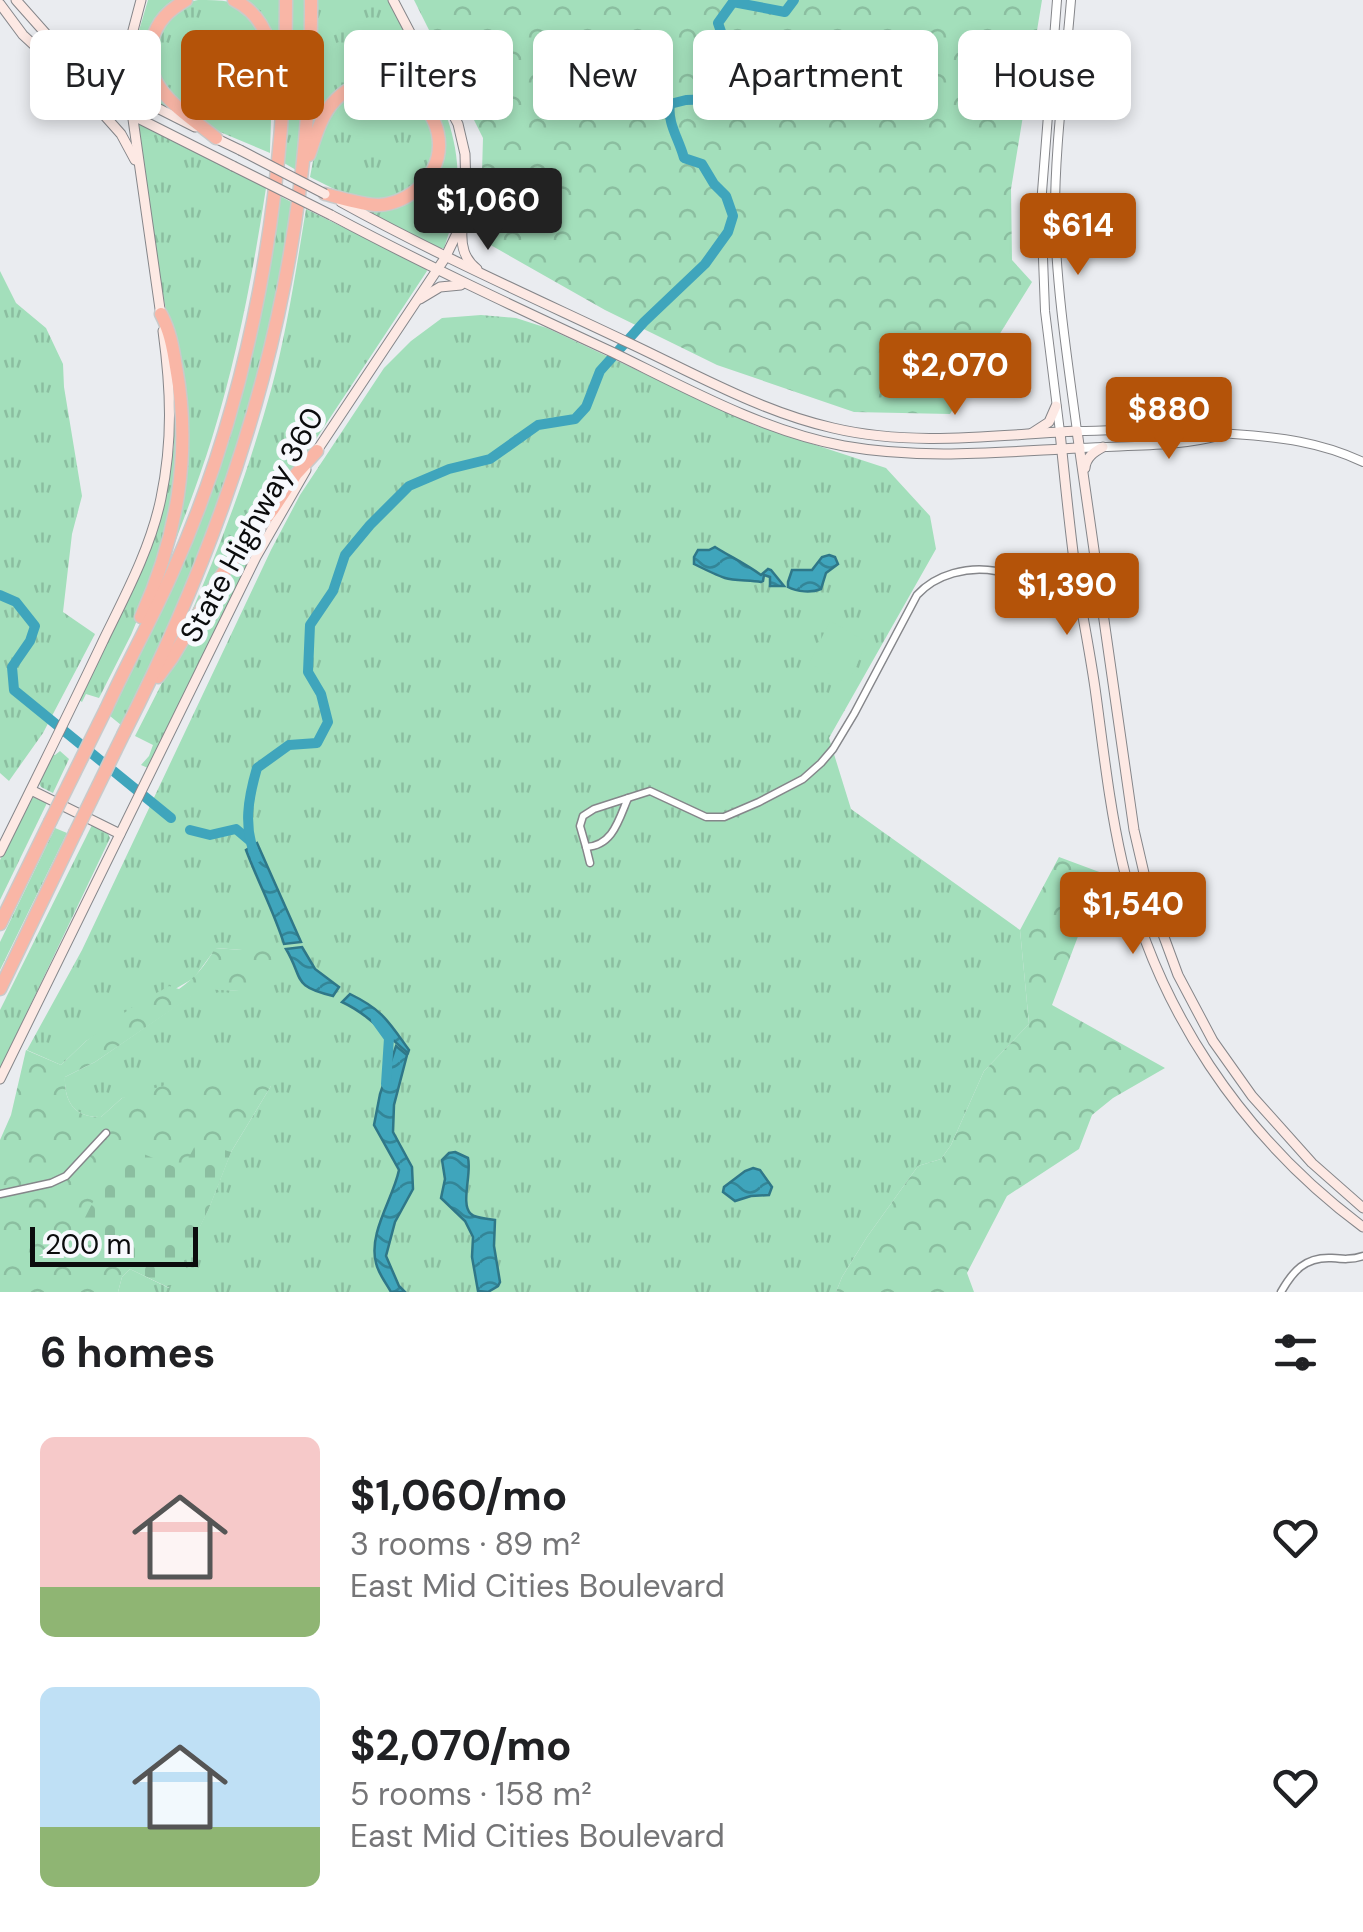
<!DOCTYPE html>
<html lang="en">
<head>
<meta charset="utf-8">
<style>
	body { margin:0; font-family:"DM Sans",sans-serif; background:#f2f2f2; color:#202124; height:100vh; display:flex; flex-direction:column; font-size:38px; white-space:nowrap }
	* { box-sizing:border-box; margin:0 }
	p { font-size:32px; color:#757577 }
	.icon { flex:none; width:55px; height:55px; fill:none; stroke:currentColor; stroke-width:2; stroke-linecap:round; stroke-linejoin:round }
	.map { position:relative; height:1292px; overflow:hidden }
	.drawer { display:flex; flex-direction:column; background:#fff; flex:1 }
	.drawer>* { flex:none }
	.guide { position:absolute; left:30px; top:30px; width:1305px; height:90px; display:flex; gap:20px }
	.scale { position:absolute; left:30px; bottom:25px; width:168px; box-sizing:border-box; padding-left:10px; border:5px solid #0b0c0d; border-top:0; font-size:28px; line-height:35px; white-space:nowrap; color:#0b0c0d; -webkit-text-stroke:8px #f7f9fd; paint-order:stroke }
	.price { position:absolute; translate:-50% -85px; padding:0 22px; border-radius:10px; background:#b45309; color:#fff; font-size:32px; line-height:65px; filter:drop-shadow(0 2px 5px #0008) }
	.price::after { content:''; position:absolute; left:50%; top:60px; width:30px; height:22px; margin-left:-15px; background:inherit; clip-path:polygon(0 0,100% 0,50% 100%) }
	.price.active { background:#222; color:#fff }
	ul { padding:0; list-style:none }
	li { display:flex; align-items:center; gap:30px; height:250px; padding:0 40px }
	li span { display:grid; place-items:center; flex:none; width:280px; height:200px; border-radius:15px; color:#555 }
	li>.icon { margin-inline-start:auto }
	span .icon { width:120px; height:120px; fill:#fffc; stroke-width:1 }
	li b { font-size:42px }
	h2 { display:flex; justify-content:space-between; align-items:center; height:120px; padding:0 40px; font-size:42px }
	.tag { padding:0 35px; border-radius:15px; background:#fff; box-shadow:0 5px 15px #0003; font-size:35px; line-height:90px }
	.tag.active { background:#b45309; color:#fff }
	.map>svg:first-child { display:block }
	.grass { fill:url(#grass-tufts) }
	.forest { fill:url(#forest-crowns) }
	.cemetery { fill:url(#cemetery-stones) }
	.garden { fill:#a3dfbb }
	.water { fill:url(#water-waves); stroke:#2f7788; stroke-width:2.5 }
	.lines { fill:none; stroke-linecap:round; stroke-linejoin:round }
	.river { stroke:#3fa5bc; stroke-width:10 }
	.minor-casing { stroke:#85868a; stroke-width:9 }
	.tertiary-casing { stroke:#85868a; stroke-width:10 }
	.secondary-casing { stroke:#85868a; stroke-width:11 }
	.motorway-casing { stroke:#c9caca; stroke-width:15 }
	.minor { stroke:#fff; stroke-width:6 }
	.tertiary { stroke:#fff; stroke-width:8 }
	.secondary { stroke:#fde9e4; stroke-width:9 }
	.motorway { stroke:#f9b6a6; stroke-width:12 }
	.secondary-bridge-casing { stroke:#85868a; stroke-width:11; stroke-linecap:butt }
	.motorway-bridge-casing { stroke:#c9caca; stroke-width:15; stroke-linecap:butt }
	.secondary-bridge { stroke:#fde9e4; stroke-width:9 }
	.motorway-bridge { stroke:#f9b6a6; stroke-width:12 }
	.labels { text-anchor:middle; stroke-width:10; stroke-linejoin:round; paint-order:stroke }
	.street-label { font-size:30px; fill:#0b0c0d; stroke:#f7f9fd }
</style>
</head>
<body>
<div class="map">
<svg width="1363" height="1292" viewBox="0 0 1363 1292">
	<defs>
		<pattern id="grass-tufts" width="24" height="20" patternUnits="userSpaceOnUse" patternTransform="scale(2.5)"><rect width="24" height="20" fill="#a3dfbb"/><path d="M3 7l-1-3M5 7V3M7 7l1-3M15 17l-1-3M17 17v-4M19 17l1-3" fill="none" stroke="#8bbea0"/></pattern>
		<pattern id="forest-crowns" width="20" height="18" patternUnits="userSpaceOnUse" patternTransform="scale(2.5)"><rect width="20" height="18" fill="#a3dfbb"/><path d="M2 6a3 3 0 1 1 6 0M12 15a3 3 0 1 1 6 0" fill="none" stroke="#8bbea0"/></pattern>
		<pattern id="cemetery-stones" width="16" height="16" patternUnits="userSpaceOnUse" patternTransform="scale(2.5)"><rect width="16" height="16" fill="#a3dfbb"/><path d="M2 7V4a2 2 0 0 1 4 0v3zM10 15v-3a2 2 0 0 1 4 0v3z" fill="#8bbea0"/></pattern>
		<pattern id="water-waves" width="16" height="10" patternUnits="userSpaceOnUse" patternTransform="scale(2.5)"><rect width="16" height="10" fill="#3fa5bc"/><path d="M0 5q4-4 8 0t8 0" fill="none" stroke="#338597"/></pattern>
	</defs>
	<rect width="100%" height="100%" fill="#eaecf0"/>
	<!-- grass -->
	<g class="grass">
		<path d="M 148,0 L 173,0 C 157,11 148,27 144,46 L 146,47 L 170,105 L 168,111 L 136,92 L 135,44 Z"/>
		<path d="M 198,0 C 208,0 220,0 230,2 C 279,20 271,110 270,153 L 220,132 L 173,100 L 154,69 L 160,28 L 189,2 Z"/>
		<path d="M 242,0 L 280,0 L 279,78 L 276,57 Z"/>
		<path d="M 291,0 L 306,0 L 300,131 L 296,170 L 284,163 Z"/>
		<path d="M 317,0 L 389,0 C 434,87 482,147 444,248 L 440,248 L 364,210 L 403,202 L 440,154 L 421,97 L 361,81 L 317,120 L 313,120 Z"/>
		<path d="M 369,87 C 379,88 391,87 399,92 C 453,120 439,198 376,200 C 353,200 330,187 310,177 C 316,149 319,112 346,96 C 352,92 362,90 369,87 Z"/>
		<path d="M 138,123 L 266,188 C 253,273 237,357 212,438 C 199,480 183,521 167,563 L 184,471 L 167,315 L 157,264 Z"/>
		<path d="M 280,196 L 293,203 C 276,306 253,408 218,508 C 191,582 155,653 121,725 L 110,716 L 165,603 L 187,551 L 251,349 L 261,316 Z"/>
		<path d="M 306,209 L 426,268 L 427,271 L 279,495 L 188,620 C 221,545 249,469 271,390 C 287,331 296,270 306,209 Z"/>
		<path d="M 0,271 L 16,303 L 46,328 L 63,364 L 64,387 L 82,496 L 72,534 L 63,612 L 95,634 L 43,733 L 9,781 L 0,773 Z"/>
		<path d="M 481,315 L 516,318 L 547,328 L 754,425 L 886,468 L 930,516 L 936,549 L 829,738 L 851,809 L 1020,930 L 1029,1024 L 984,1071 L 951,1145 L 941,1159 L 918,1166 L 867,1237 L 842,1277 L 836,1292 L 118,1292 L 122,1277 L 130,1269 L 169,1288 L 209,1208 L 231,1152 L 271,1086 L 122,1098 L 101,1117 C 75,1118 64,1102 65,1077 L 95,1062 L 202,988 L 239,991 L 242,950 L 216,948 L 194,978 L 86,1041 L 61,1065 L 27,1050 L 82,950 L 271,550 L 300,495 L 384,368 L 411,341 L 442,318 Z"/>
		<path d="M 173,383 L 178,432 L 170,518 L 145,601 L 131,635 L 99,698 L 86,694 L 82,702 L 79,700 L 162,509 L 174,446 Z"/>
		<path d="M 267,521 L 271,523 L 148,768 L 141,765 L 149,756 L 153,745 L 135,736 L 162,683 L 218,585 Z"/>
		<path d="M 60,751 L 69,759 L 53,793 L 41,787 L 38,782 L 51,755 L 55,755 Z"/>
		<path d="M 33,797 L 47,803 L 0,900 L 0,860 Z"/>
		<path d="M 92,825 L 107,832 L 110,838 L 0,1069 L 0,1010 Z"/>
		<path d="M 55,828 L 67,833 L 0,970 L 0,942 Z"/>
	</g>
	<!-- forest -->
	<g class="forest">
		<path d="M 414,0 L 1042,0 L 1011,189 L 1012,260 L 1032,282 L 950,414 L 854,412 L 717,365 L 605,310 L 480,239 L 483,138 Z"/>
		<path d="M 1059,857 L 1102,873 L 1052,1005 L 1165,1068 L 1113,1098 L 1092,1115 L 1079,1149 L 1007,1196 L 967,1273 L 974,1292 L 836,1292 L 842,1277 L 867,1237 L 918,1166 L 941,1159 L 951,1145 L 984,1071 L 1029,1024 L 1020,930 Z"/>
		<path d="M 272,947 L 288,964 L 266,979 L 239,991 L 202,989 L 95,1062 L 65,1077 C 64,1102 75,1118 101,1117 L 122,1098 L 172,1083 L 252,1075 L 271,1086 L 231,1152 L 209,1208 L 170,1288 L 130,1269 L 122,1277 L 118,1292 L 0,1292 L 0,1140 L 11,1115 L 26,1050 L 61,1065 L 86,1041 L 131,1008 L 169,986 L 179,989 C 196,977 205,966 215,948 L 242,950 Z"/>
	</g>
	<!-- cemetery -->
	<path class="cemetery" d="M 197,1142 L 231,1152 L 209,1208 L 170,1288 L 73,1241 L 122,1145 L 182,1170 Z"/>
	<!-- garden -->
	<path class="garden" d="M 830,621 L 867,642 L 848,684 L 809,663 Z"/>
	<!-- water -->
	<g class="water">
		<path d="M 715,547 C 731,557 746,564 761,575 L 768,569 L 771,570 L 784,586 L 770,586 L 770,577 L 764,575 L 763,581 L 761,582 C 750,580 734,581 725,578 C 719,576 700,567 694,564 L 694,557 L 698,550 L 709,550 Z"/>
		<path d="M 829,555 L 835,557 L 838,564 L 826,573 L 821,589 C 812,593 797,592 788,587 L 788,582 L 792,570 L 812,570 L 822,557 Z"/>
		<path d="M 257,843 L 301,942 L 284,944 C 274,912 258,882 246,850 Z"/>
		<path d="M 302,947 L 315,969 L 339,987 L 333,996 C 291,986 304,979 286,949 Z"/>
		<path d="M 350,994 C 383,1010 388,1021 409,1050 L 408,1053 C 386,1035 368,1014 342,1002 Z"/>
		<path d="M 396,1046 L 407,1055 L 394,1105 L 393,1132 L 412,1167 L 413,1189 L 395,1222 L 386,1256 L 399,1286 L 405,1292 L 391,1292 C 386,1283 378,1273 376,1263 C 368,1233 393,1199 399,1170 L 374,1125 L 380,1094 Z"/>
		<path d="M 455,1152 L 468,1158 C 472,1173 460,1205 471,1214 C 476,1219 488,1218 495,1220 L 494,1246 L 500,1282 L 498,1286 L 488,1292 L 478,1291 L 472,1257 L 473,1237 L 465,1221 L 441,1198 L 445,1179 L 442,1160 L 449,1153 Z"/>
		<path d="M 753,1168 L 760,1170 L 772,1187 L 769,1195 L 751,1196 L 735,1201 L 723,1192 L 724,1187 L 745,1171 Z"/>
	</g>
	<g class="lines">
		<!-- river -->
		<g class="river">
			<path d="M 0,595 L 16,602 L 35,626 L 30,641 L 12,667 L 14,690 L 171,818"/>
			<path d="M 190,830 L 210,835 L 236,829 L 249,840"/>
			<path d="M 256,858 C 243,827 248,799 257,768 L 289,745 L 317,743 L 328,722 L 321,694 L 308,672 L 310,625 L 333,591 L 345,555 L 370,525 L 409,486 L 449,469 L 490,459 L 538,425 L 575,419 L 586,407 L 600,371 L 644,322 L 705,264 L 728,232 L 733,216 L 726,196 L 714,184 L 702,164 L 684,158 C 679,139 667,123 670,104 L 686,100 L 714,99 L 721,86 L 728,52 L 718,23 L 733,2 L 785,12 L 794,0"/>
			<path d="M 376,1020 L 389,1038 L 386,1084"/>
		</g>
		<!-- minor casing -->
		<g class="minor-casing">
			<g id="minor">
				<path d="M 628,798 L 650,791 L 706,817 L 724,817 L 759,802 L 803,779 L 821,763 L 833,749 L 854,714 L 917,595 C 936,574 968,566 996,571 C 1009,573 1021,580 1034,582 C 1055,585 1076,581 1097,578"/>
				<path d="M 628,798 C 619,819 613,846 586,847 L 580,826 L 583,816 L 594,809 Z"/>
				<path d="M 586,847 L 590,863"/>
				<path d="M 0,1194 L 51,1183 L 66,1176 L 106,1133"/>
				<path d="M 1281,1292 C 1293,1271 1305,1257 1331,1258 C 1342,1259 1352,1260 1363,1256"/>
			</g>
		</g>
		<!-- tertiary casing -->
		<g class="tertiary-casing">
			<g id="tertiary">
				<path d="M 1057,0 L 1041,205 L 1045,311 L 1060,432"/>
				<path d="M 1071,0 C 1065,74 1054,149 1055,224 C 1057,293 1068,363 1077,431 C 1111,431 1145,427 1179,428 C 1198,428 1215,433 1233,434 C 1279,437 1321,442 1363,462"/>
				<path d="M 1080,448 C 1127,445 1177,448 1222,435"/>
			</g>
		</g>
		<!-- secondary casing -->
		<g class="secondary-casing">
			<g id="secondary">
				<path d="M 16,0 L 47,35 L 96,77 L 195,127"/>
				<path d="M 141,0 L 126,57 L 127,77 L 161,316"/>
				<path d="M 0,4 L 23,35 L 76,84 L 100,99 L 233,166"/>
				<path d="M 101,78 C 117,80 117,72 125,60"/>
				<path d="M 88,97 L 121,134 L 135,160"/>
				<path d="M 213,137 L 240,150"/>
				<path d="M 341,202 C 435,254 532,297 629,343 C 695,374 762,412 833,428 C 913,447 996,435 1077,431 L 1134,830 L 1150,899 L 1178,975 L 1213,1041 L 1252,1096 L 1312,1163 L 1363,1208"/>
				<path d="M 331,215 C 423,264 517,308 612,352 C 686,388 763,431 844,446 C 923,460 1001,452 1080,448"/>
				<path d="M 462,230 C 461,246 464,259 477,269"/>
				<path d="M 420,299 L 440,287 L 461,285"/>
				<path d="M 1060,432 C 1065,482 1070,533 1077,583 C 1083,618 1090,653 1095,688 C 1103,746 1109,804 1122,861 C 1154,1007 1243,1138 1363,1227"/>
				<path d="M 1032,433 L 1049,422 L 1056,406"/>
				<path d="M 316,452 L 445,258 L 462,223 L 466,189 L 465,154 L 458,124 L 393,0"/>
				<path d="M 1085,468 C 1086,457 1094,452 1103,447"/>
				<path d="M 31,790 L 120,834"/>
				<path d="M 0,852 C 35,781 70,711 104,639 C 126,594 151,547 161,498 C 173,440 171,390 163,331"/>
				<path d="M 0,1079 L 256,557 L 306,470"/>
			</g>
		</g>
		<!-- motorway casing -->
		<g class="motorway-casing">
			<g id="motorway">
				<path d="M 186,0 C 169,10 157,21 152,41 C 139,88 185,112 216,138"/>
				<path d="M 234,0 C 276,21 274,66 275,107"/>
				<path d="M 309,155 C 315,138 320,119 331,105 C 383,41 479,126 421,186 C 409,197 395,204 379,205 C 361,205 342,198 325,194"/>
				<path d="M 141,617 C 177,538 192,452 176,367 C 173,348 170,331 161,314"/>
				<path d="M 158,677 L 172,658 L 223,573 L 273,509 L 296,474 L 317,451"/>
				<path d="M 107,707 C 128,661 153,617 173,571 C 252,394 286,192 286,0"/>
				<path d="M 124,733 C 243,500 313,262 311,0"/>
				<path d="M 0,924 L 50,822"/>
				<path d="M 0,989 L 75,833"/>
			</g>
		</g>
		<!-- minor -->
		<use href="#minor" class="minor"/>
		<!-- tertiary -->
		<use href="#tertiary" class="tertiary"/>
		<!-- secondary -->
		<use href="#secondary" class="secondary"/>
		<!-- motorway -->
		<use href="#motorway" class="motorway"/>
		<!-- secondary-bridge casing -->
		<g class="secondary-bridge-casing">
			<g id="secondary-bridge">
				<path d="M 240,150 L 325,194"/>
				<path d="M 233,166 L 331,215"/>
			</g>
		</g>
		<!-- motorway-bridge casing -->
		<g class="motorway-bridge-casing">
			<g id="motorway-bridge">
				<path d="M 50,822 L 107,707"/>
				<path d="M 75,833 L 124,733"/>
			</g>
		</g>
		<!-- secondary-bridge -->
		<use href="#secondary-bridge" class="secondary-bridge"/>
		<!-- motorway-bridge -->
		<use href="#motorway-bridge" class="motorway-bridge"/>
	</g>
	<g class="labels">
		<!-- street labels -->
		<g class="street-label">
			<text transform="translate(252 525) rotate(-61)" y="10">State Highway 360</text>
		</g>
	</g>
</svg>
<div class="scale">200 m</div>
<b class="price active" style="left:488px;top:253px">$1,060</b>
<b class="price" style="left:1078px;top:278px">$614</b>
<b class="price" style="left:955px;top:418px">$2,070</b>
<b class="price" style="left:1169px;top:462px">$880</b>
<b class="price" style="left:1067px;top:638px">$1,390</b>
<b class="price" style="left:1133px;top:957px">$1,540</b>
<div class="guide">
<a class="tag">Buy</a>
<a class="tag active">Rent</a>
<a class="tag">Filters</a>
<a class="tag">New</a>
<a class="tag">Apartment</a>
<a class="tag">House</a>
</div>
</div>
<section class="drawer">
<h2>6 homes<svg class="icon" aria-label="filters" viewBox="0 0 24 24"><path d="M4 7h16M4 17h16"/><circle cx="9" cy="7" r="2"/><circle cx="15" cy="17" r="2"/></svg></h2>
<ul>
<li><span style="background:linear-gradient(#f6c9c9 75%,#8fb573 0)"><svg class="icon" aria-label="home" viewBox="0 0 24 24"><path d="M3 11l9-7 9 7M6 9v11h12V9"/></svg></span><div><b>$1,060/mo</b><p>3 rooms · 89 m²</p><p>East Mid Cities Boulevard</p></div><svg class="icon" aria-label="heart" viewBox="0 0 24 24"><path d="M12 20l-8-8c-3-5 5-10 8-4 3-6 11-1 8 4z"/></svg></li>
<li><span style="background:linear-gradient(#bfe0f5 70%,#8fb573 0)"><svg class="icon" aria-label="home" viewBox="0 0 24 24"><path d="M3 11l9-7 9 7M6 9v11h12V9"/></svg></span><div><b>$2,070/mo</b><p>5 rooms · 158 m²</p><p>East Mid Cities Boulevard</p></div><svg class="icon" aria-label="heart" viewBox="0 0 24 24"><path d="M12 20l-8-8c-3-5 5-10 8-4 3-6 11-1 8 4z"/></svg></li>
</ul>
</section>
</body>
</html>
